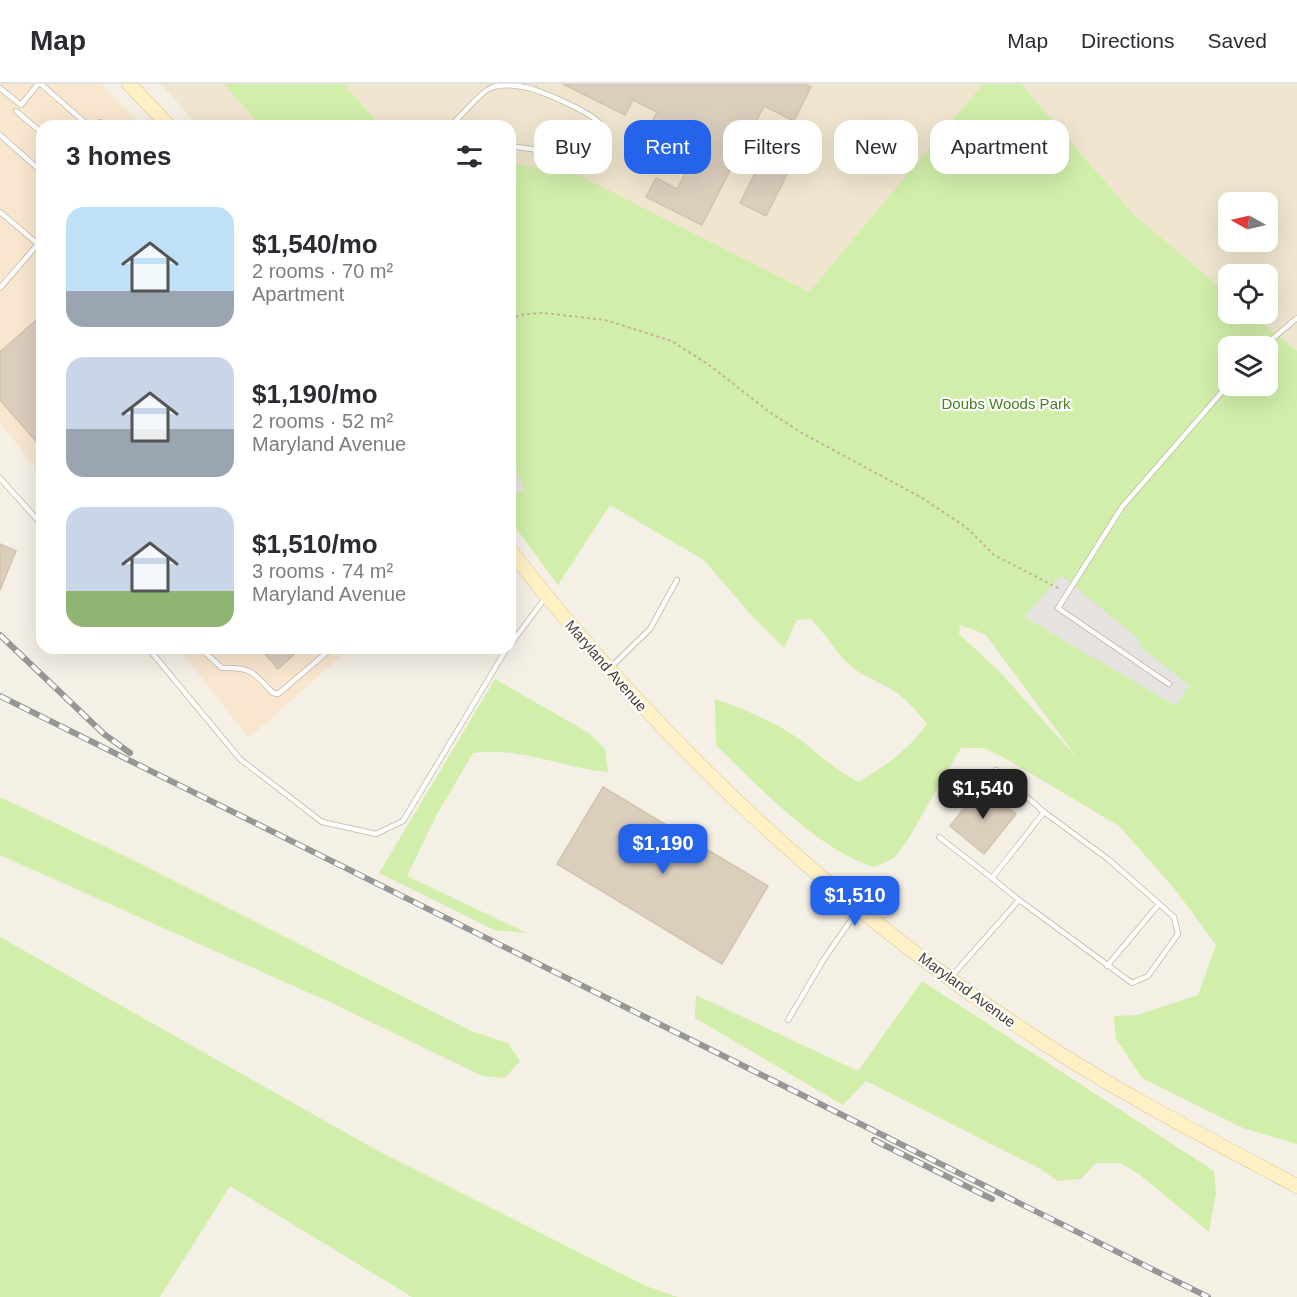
<!DOCTYPE html>
<html lang="en">
<head>
<meta charset="utf-8">
<style>
	body { margin:0; font-family:Arial,sans-serif; background:#f7f7f7; color:#2b2b33; height:100vh; display:flex; flex-direction:column; font-size:22px; white-space:nowrap }
	* { box-sizing:border-box; margin:0 }
	p { font-size:20px; color:#7c7c81 }
	.icon { flex:none; width:33px; height:33px; fill:none; stroke:currentColor; stroke-width:2; stroke-linecap:round; stroke-linejoin:round }
	.map { position:relative; flex:1; overflow:hidden }
	.panel { position:absolute; left:36px; top:36px; width:480px; height:534px; display:flex; flex-direction:column; background:#fff; border-radius:18px; box-shadow:0 6px 24px #0002 }
	.panel>* { flex:none }
	.hud { position:absolute; left:534px; top:36px; width:570px; height:54px; display:flex; gap:12px }
	.needle { width:39px; rotate:278deg }
	.buttons { position:absolute; left:1218px; top:108px; display:grid; gap:12px }
	.buttons a { display:grid; place-items:center; width:60px; height:60px; border-radius:12px; background:#fff; box-shadow:0 6px 24px #0002; font-size:30px }
	.price { position:absolute; translate:-50% -51px; padding:0 14px; border-radius:12px; background:#2563eb; color:#fff; font-size:20px; line-height:39px; filter:drop-shadow(0 2px 3px #0008) }
	.price::after { content:''; position:absolute; left:50%; top:36px; width:18px; height:14px; margin-left:-9px; background:inherit; clip-path:polygon(0 0,100% 0,50% 100%) }
	.price.current { background:#222; color:#fff }
	ul { padding:0; list-style:none }
	li { display:flex; align-items:center; gap:18px; height:150px; padding:0 30px }
	li span { display:grid; place-items:center; flex:none; width:168px; height:120px; border-radius:18px; color:#555 }
	li>.icon { margin-inline-start:auto }
	span .icon { width:72px; height:72px; fill:#fffc; stroke-width:1 }
	li b { font-size:26px }
	h2 { display:flex; justify-content:space-between; align-items:center; height:72px; padding:0 30px; font-size:26px }
	.pill { padding:0 21px; border-radius:18px; background:#fff; box-shadow:0 6px 24px #0002; font-size:21px; line-height:54px }
	.pill.current { background:#2563eb; color:#fff }
	header { display:flex; align-items:center; gap:36px; box-sizing:border-box; height:84px; padding:0 30px; background:#fff; border-bottom:2px solid #e1e1e2 }
	header strong { font-size:28px }
	nav { display:flex; gap:33px; margin-inline-start:auto; font-size:21px }
	.map>svg:first-child { display:block }
	.commercial { fill:#f9e6cf }
	.education { fill:#f0e5ce; fill-rule:evenodd }
	.green { fill:#d1eeaa; fill-rule:evenodd }
	.parking { fill:#e5e2df }
	.building { fill:#dbcebd; stroke:#d3c3ad; stroke-width:1.5 }
	.lines { fill:none; stroke-linecap:round; stroke-linejoin:round }
	.service-casing { stroke:#c1b8a7; stroke-width:6 }
	.secondary-casing { stroke:#ddc793; stroke-width:15 }
	.path { stroke:#c5b397; stroke-width:2; stroke-dasharray:3 3; stroke-linecap:butt }
	.service { stroke:#fff; stroke-width:4.5 }
	.secondary { stroke:#fff0c6; stroke-width:14 }
	.rail-casing { stroke:#969696; stroke-width:6 }
	.rail { stroke:#fff; stroke-width:4; stroke-dasharray:11; stroke-linecap:butt }
	.labels { text-anchor:middle; stroke-width:4.5; stroke-linejoin:round; paint-order:stroke }
	.park-label { font-size:15px; fill:#488121; stroke:#fff }
	.street-label { font-size:15px; fill:#494034; stroke:#fff }
</style>
</head>
<body>
<header>
<strong>Map</strong>
<nav><a>Map</a><a>Directions</a><a>Saved</a></nav>
</header>
<div class="map">
<svg width="1297" height="1213" viewBox="0 0 1297 1213">
	<rect width="100%" height="100%" fill="#f5f0e6"/>
	<!-- commercial -->
	<g class="commercial">
		<path d="M 0,0 L 101,0 L 142,42 L 42,42 L 42,392 L 0,339 Z"/>
		<path d="M 178,564 L 350,564 L 249,654 Z"/>
	</g>
	<!-- education -->
	<g class="education">
		<path d="M 161,0 L 983,0 L 809,208 L 579,91 L 510,79 L 510,42 L 198,42 Z"/>
		<path d="M 1021,0 L 1297,0 L 1297,267 L 1252,230 L 1268,230 L 1268,190 L 1228,190 L 1228,210 L 1134,131 ZM 1228,118 L 1268,118 L 1268,158 L 1228,158 Z"/>
	</g>
	<!-- green -->
	<g class="green">
		<path d="M 224,0 L 344,0 L 380,42 L 261,42 Z"/>
		<path d="M 983,0 L 1021,0 L 1134,131 L 1228,210 L 1228,230 L 1252,230 L 1297,267 L 1297,1060 L 1243,1044 L 1142,994 L 1116,955 L 1114,932 L 1137,931 L 1198,911 L 1216,861 L 1174,804 L 1119,742 L 1003,673 L 983,664 L 961,664 L 907,757 L 894,774 L 874,783 C 818,766 758,702 716,661 L 715,615 C 745,626 776,638 802,657 C 821,672 837,687 858,698 C 885,683 909,665 927,640 C 917,628 907,615 894,607 C 881,599 865,593 853,584 C 836,570 827,551 811,535 L 797,536 L 784,564 L 752,532 L 704,476 L 610,421 L 558,501 L 510,436 L 510,79 L 579,91 L 809,208 ZM 1228,262 L 1268,262 L 1268,302 L 1228,302 ZM 960,541 L 985,550 L 1078,675 L 999,587 L 959,550 Z"/>
		<path d="M 495,595 L 589,649 L 605,665 L 608,688 C 561,684 520,662 473,669 L 436,732 L 407,792 L 527,849 L 494,846 L 379,789 Z"/>
		<path d="M 0,713 L 127,773 L 471,947 L 508,959 L 520,977 L 505,994 L 482,992 L 334,920 L 0,771 Z"/>
		<path d="M 0,853 L 378,1067 L 646,1202 L 678,1213 L 412,1213 L 230,1102 L 160,1213 L 0,1213 Z"/>
		<path d="M 922,897 L 1214,1087 L 1216,1109 L 1209,1148 L 1139,1090 L 1120,1079 L 1096,1079 L 1081,1095 L 1058,1097 L 1039,1084 L 866,997 L 843,1021 L 695,934 L 696,911 L 858,987 Z"/>
	</g>
	<!-- parking -->
	<g class="parking">
		<path d="M 510,372 L 525,406 L 510,412 Z"/>
		<path d="M 1061,491 L 1141,557 L 1138,561 L 1189,601 L 1176,622 L 1024,533 Z"/>
	</g>
	<!-- building -->
	<g class="building">
		<path d="M 563,0 L 805,0 L 811,3 L 794,37 L 764,22 L 749,51 L 795,74 L 766,132 L 740,119 L 761,77 L 740,67 L 702,141 L 646,113 L 656,94 L 677,105 L 705,51 L 685,41 L 665,81 L 637,67 L 657,28 L 633,16 L 625,31 Z"/>
		<path d="M 42,231 L 42,364 L 0,316 L 0,268 Z"/>
		<path d="M 0,460 L 16,467 L 0,506 Z"/>
		<path d="M 260,564 L 301,564 L 278,585 Z"/>
		<path d="M 982,702 L 1016,730 L 984,770 L 950,742 Z"/>
		<path d="M 603,703 L 768,802 L 722,880 L 557,780 Z"/>
	</g>
	<g class="lines">
		<!-- service casing -->
		<g class="service-casing">
			<g id="service">
				<path d="M 41,0 L 89,42"/>
				<path d="M 0,4 L 21,21 L 38,0"/>
				<path d="M 16,27 L 42,49"/>
				<path d="M 95,42 L 100,38 L 110,42"/>
				<path d="M 451,42 C 460,33 480,8 491,4 C 500,0 514,1 523,3 C 538,5 594,29 601,41 C 607,51 602,63 596,71 L 587,73 L 510,62"/>
				<path d="M 0,51 L 42,88"/>
				<path d="M 0,128 L 38,160 L 0,204"/>
				<path d="M 42,155 L 38,160 L 42,165"/>
				<path d="M 1264,262 L 1297,234"/>
				<path d="M 0,394 L 42,441"/>
				<path d="M 510,561 L 546,513"/>
				<path d="M 148,564 L 240,675 L 322,738 L 376,750 L 403,737 L 507,564"/>
				<path d="M 200,564 L 222,584 C 252,583 253,588 273,609 L 278,610 L 332,564"/>
				<path d="M 610,584 L 650,545 L 677,496"/>
				<path d="M 1169,600 L 1058,524 L 1122,423 L 1228,301"/>
				<path d="M 939,753 L 992,794"/>
				<path d="M 1019,816 L 992,794 L 1044,728"/>
				<path d="M 1107,882 L 1159,820"/>
				<path d="M 951,893 L 1019,816 L 1132,899 L 1148,892 L 1178,850 L 1174,833 L 1108,775 L 1044,728 L 996,686"/>
				<path d="M 788,936 L 824,875 L 858,826"/>
			</g>
		</g>
		<!-- secondary casing -->
		<g class="secondary-casing">
			<g id="secondary">
				<path d="M 129,0 L 169,42"/>
				<path d="M 510,466 C 656,653 827,816 1025,947 C 1112,1005 1205,1053 1297,1102"/>
			</g>
		</g>
		<!-- path -->
		<path class="path" d="M 510,235 L 525,230 L 544,229 L 605,236 L 672,257 L 712,283 L 768,327 L 802,349 L 922,414 L 966,443 L 994,471 L 1060,505"/>
		<!-- service -->
		<use href="#service" class="service"/>
		<!-- secondary -->
		<use href="#secondary" class="secondary"/>
		<!-- rail casing -->
		<g class="rail-casing">
			<g id="rail">
				<path d="M 0,551 L 104,650 L 130,669"/>
				<path d="M 0,612 L 1208,1213"/>
				<path d="M 874,1056 L 992,1115"/>
			</g>
		</g>
		<!-- rail -->
		<use href="#rail" class="rail"/>
	</g>
	<g class="labels">
		<!-- park labels -->
		<g class="park-label">
			<text x="1006" y="325">Doubs Woods Park</text>
		</g>
		<!-- street labels -->
		<g class="street-label">
			<text transform="translate(606 582) rotate(49)" y="5">Maryland Avenue</text>
			<text transform="translate(967 906) rotate(36)" y="5">Maryland Avenue</text>
		</g>
	</g>
</svg>
<div class="buttons">
<a><svg class="needle" viewBox="-14 -14 28 28"><path d="M0-13l5 13h-10z" fill="#e53935"/><path d="M0 13l5-13h-10z" fill="#7c7c81"/></svg></a>
<a><svg class="icon" aria-label="locate" viewBox="0 0 24 24"><circle cx="12" cy="12" r="6"/><path d="M12 2v4M12 18v4M2 12h4M18 12h4"/></svg></a>
<a><svg class="icon" aria-label="layers" viewBox="0 0 24 24"><path d="M12 4l9 5-9 5-9-5zM3 14l9 5 9-5"/></svg></a>
</div>
<b class="price current" style="left:983px;top:736px">$1,540</b>
<b class="price" style="left:663px;top:791px">$1,190</b>
<b class="price" style="left:855px;top:843px">$1,510</b>
<div class="hud">
<a class="pill">Buy</a>
<a class="pill current">Rent</a>
<a class="pill">Filters</a>
<a class="pill">New</a>
<a class="pill">Apartment</a>
</div>
<section class="panel">
<h2>3 homes<svg class="icon" aria-label="filters" viewBox="0 0 24 24"><path d="M4 7h16M4 17h16"/><circle cx="9" cy="7" r="2"/><circle cx="15" cy="17" r="2"/></svg></h2>
<ul>
<li><span style="background:linear-gradient(#bfe0f5 70%,#9aa5b1 0)"><svg class="icon" aria-label="home" viewBox="0 0 24 24"><path d="M3 11l9-7 9 7M6 9v11h12V9"/></svg></span><div><b>$1,540/mo</b><p>2 rooms · 70 m²</p><p>Apartment</p></div></li>
<li><span style="background:linear-gradient(#c9d6e8 60%,#9aa5b1 0)"><svg class="icon" aria-label="home" viewBox="0 0 24 24"><path d="M3 11l9-7 9 7M6 9v11h12V9"/></svg></span><div><b>$1,190/mo</b><p>2 rooms · 52 m²</p><p>Maryland Avenue</p></div></li>
<li><span style="background:linear-gradient(#c9d6e8 70%,#8fb573 0)"><svg class="icon" aria-label="home" viewBox="0 0 24 24"><path d="M3 11l9-7 9 7M6 9v11h12V9"/></svg></span><div><b>$1,510/mo</b><p>3 rooms · 74 m²</p><p>Maryland Avenue</p></div></li>
</ul>
</section>
</div>
</body>
</html>
